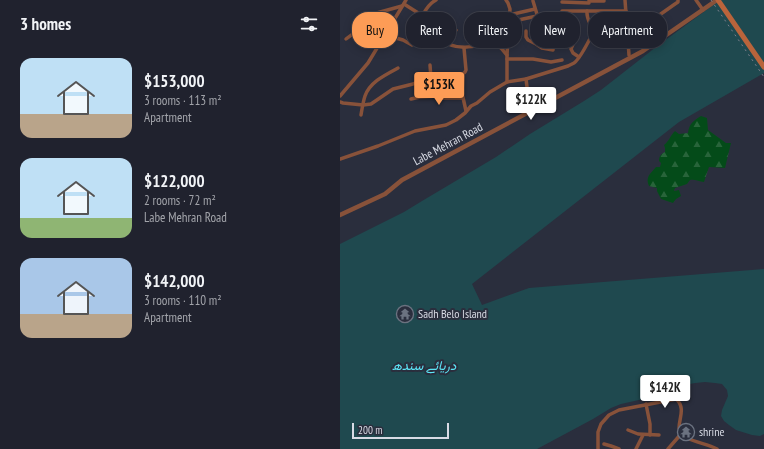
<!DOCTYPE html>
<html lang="en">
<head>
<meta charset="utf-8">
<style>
	body { margin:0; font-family:"PT Sans Narrow",Vazirmatn,sans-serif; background:#2d2f3a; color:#f1f3f6; height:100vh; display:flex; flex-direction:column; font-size:15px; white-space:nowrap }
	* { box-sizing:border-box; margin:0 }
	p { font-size:13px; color:#a2a4aa }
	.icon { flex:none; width:22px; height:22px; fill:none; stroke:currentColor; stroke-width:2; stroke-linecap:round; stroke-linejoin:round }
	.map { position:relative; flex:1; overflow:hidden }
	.drawer { display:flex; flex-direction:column; background:#20222e; width:340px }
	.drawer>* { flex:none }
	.banner { position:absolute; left:12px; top:12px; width:352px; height:36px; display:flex; gap:8px }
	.scale { position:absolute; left:12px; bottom:10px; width:97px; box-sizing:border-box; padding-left:4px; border:2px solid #d8dbe5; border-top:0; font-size:11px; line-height:14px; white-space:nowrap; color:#d8dbe5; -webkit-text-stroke:3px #2a2e3d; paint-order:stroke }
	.price { position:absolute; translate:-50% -34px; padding:0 9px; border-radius:4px; background:#fff; color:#222; font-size:13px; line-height:26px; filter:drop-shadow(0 1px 2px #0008) }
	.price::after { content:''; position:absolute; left:50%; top:24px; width:12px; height:9px; margin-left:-6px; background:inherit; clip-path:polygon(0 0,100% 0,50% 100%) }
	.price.selected { background:#fd9c56; color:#111 }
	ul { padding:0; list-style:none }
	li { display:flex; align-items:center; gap:12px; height:100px; padding:0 20px }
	li span { display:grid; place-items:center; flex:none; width:112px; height:80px; border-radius:12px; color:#555 }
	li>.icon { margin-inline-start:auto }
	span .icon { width:48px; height:48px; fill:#fffc; stroke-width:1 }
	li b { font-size:17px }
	h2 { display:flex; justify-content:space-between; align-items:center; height:48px; padding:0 20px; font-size:17px }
	.pill { padding:0 14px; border-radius:16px; background:#20222e; box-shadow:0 2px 10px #0003,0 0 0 1px #3d3f4a; font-size:14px; line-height:36px }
	.pill.selected { background:#fd9c56; color:#111 }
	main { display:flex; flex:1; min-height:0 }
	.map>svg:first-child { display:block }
	.forest { fill:url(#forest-firs) }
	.water { fill:#1f494f }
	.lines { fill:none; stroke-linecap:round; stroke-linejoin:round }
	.minor { stroke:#88523a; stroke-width:3.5 }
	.tertiary { stroke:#88523a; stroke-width:4.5 }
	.secondary { stroke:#b9643b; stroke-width:5 }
	.rail { stroke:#7c7f8c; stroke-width:1; stroke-dasharray:2 4; stroke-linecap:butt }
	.labels { text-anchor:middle; stroke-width:4; stroke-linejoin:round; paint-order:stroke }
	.street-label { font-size:12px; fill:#d8dbe5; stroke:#2a2e3d }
	.poi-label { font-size:12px; fill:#d8dbe5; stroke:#2a2e3d; text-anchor:start }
	.water-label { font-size:13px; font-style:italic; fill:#5ce5f6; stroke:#2a2e3d }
</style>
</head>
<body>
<main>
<section class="drawer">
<h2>3 homes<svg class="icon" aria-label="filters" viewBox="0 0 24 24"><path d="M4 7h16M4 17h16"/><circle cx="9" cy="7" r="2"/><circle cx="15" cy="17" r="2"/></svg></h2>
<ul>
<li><span style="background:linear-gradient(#bfe0f5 70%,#b9a48a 0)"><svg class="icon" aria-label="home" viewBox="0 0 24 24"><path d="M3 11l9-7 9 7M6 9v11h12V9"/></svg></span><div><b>$153,000</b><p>3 rooms · 113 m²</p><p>Apartment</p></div></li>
<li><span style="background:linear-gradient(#bfe0f5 75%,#8fb573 0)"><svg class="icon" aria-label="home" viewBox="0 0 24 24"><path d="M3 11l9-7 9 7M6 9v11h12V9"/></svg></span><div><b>$122,000</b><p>2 rooms · 72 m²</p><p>Labe Mehran Road</p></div></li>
<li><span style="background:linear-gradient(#a9c7e8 70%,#b9a48a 0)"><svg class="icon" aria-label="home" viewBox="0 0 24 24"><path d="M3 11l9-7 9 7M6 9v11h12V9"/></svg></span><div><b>$142,000</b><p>3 rooms · 110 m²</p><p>Apartment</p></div></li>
</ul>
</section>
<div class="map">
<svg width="424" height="449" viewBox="0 0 424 449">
	<defs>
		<pattern id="forest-firs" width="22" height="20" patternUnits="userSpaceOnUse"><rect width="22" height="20" fill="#044b19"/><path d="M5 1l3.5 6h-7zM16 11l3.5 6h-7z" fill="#28643a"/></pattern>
	</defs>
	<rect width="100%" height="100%" fill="#2a2e3d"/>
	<!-- forest -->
	<path class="forest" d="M 361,116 L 367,118 L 368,130 L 386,143 L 391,143 L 385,168 L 369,167 L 364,182 C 359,182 355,179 350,180 L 347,184 L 335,188 L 334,191 L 339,190 L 341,196 L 336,199 L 333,203 L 321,199 L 317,191 L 317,188 L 309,186 C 305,177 310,174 316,167 L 320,167 L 321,163 L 319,161 C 319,156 321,154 325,152 L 325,148 L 324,145 C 329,141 330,136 335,131 L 339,134 L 348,133 C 349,124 353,121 361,116 Z"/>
	<!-- water -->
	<path class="water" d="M 380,0 L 424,0 L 424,73 L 339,122 L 132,284 L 142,305 L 189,288 L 424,269 L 424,434 L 420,436 L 412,435 L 396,430 L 389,425 L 384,421 L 381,416 L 382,410 L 388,396 L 387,390 L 382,384 L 375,383 L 365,382 L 355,383 L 345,385 L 321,395 L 281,404 L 271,408 L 253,419 L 197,449 L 0,449 L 0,244 L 64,212 L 82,201 L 156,157 L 190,134 L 244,101 L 261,90 L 316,47 Z"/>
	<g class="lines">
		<!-- minor -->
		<g class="minor">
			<path d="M 166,0 L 168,3 L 170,9 L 167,55 L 167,82"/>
			<path d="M 285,0 L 289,55"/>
			<path d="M 356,0 L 363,10"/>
			<path d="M 193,1 L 202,31 L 207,35 L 226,42 L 232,45"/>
			<path d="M 249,1 L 264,1"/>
			<path d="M 222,2 L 249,3"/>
			<path d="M 64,4 L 83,16"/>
			<path d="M 222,11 L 286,11"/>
			<path d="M 169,15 L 195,9"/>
			<path d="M 169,22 L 197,16"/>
			<path d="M 251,26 L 255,22 L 286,21 L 308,23 L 335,4 L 338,2 L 338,0"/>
			<path d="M 116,30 L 106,26 L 104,26 C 100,36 98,39 108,44 C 120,49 131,47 143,45 C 147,45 152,44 156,45 C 161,46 163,51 167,55"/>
			<path d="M 239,30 L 231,49 L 233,53 L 239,57"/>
			<path d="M 186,31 L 186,37 L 188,40 L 196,44 L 202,48 L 213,50 C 213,40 215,31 215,21"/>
			<path d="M 46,33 L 52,37 L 63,40 L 72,45 C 78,31 81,8 96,0"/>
			<path d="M 6,39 C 11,35 19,30 22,26 C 27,20 26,17 33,14 L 62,6"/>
			<path d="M 139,46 L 137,42 L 137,37 L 142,31 L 147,30 L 149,28 L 152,16"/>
			<path d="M 124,48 L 126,70 L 125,72 L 123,74 L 122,93 L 126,111"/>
			<path d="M 167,59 L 193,59 L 211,62 L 222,60"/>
			<path d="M 91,79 L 97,80 L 97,97 L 99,98 L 122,98"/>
			<path d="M 186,79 L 188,95 L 194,109"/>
			<path d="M 0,96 L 28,63 L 66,0"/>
			<path d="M 71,99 L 80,97 L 97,96"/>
			<path d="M 0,102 L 3,103 L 23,105 L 31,104 L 53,89 L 73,84 L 79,81 L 91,79 L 90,65"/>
			<path d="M 21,115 C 22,109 23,102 25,96 C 30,82 45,75 58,68"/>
			<path d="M 0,159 L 38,146 L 75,131 L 106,125 L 116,120 L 125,113 L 131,106 L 137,103 L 150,92 L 167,82 L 186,79 L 228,66 C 230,65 232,64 234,63 C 239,60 251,38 252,33 C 253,26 246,20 247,11"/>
			<path d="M 306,404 L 310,424 L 310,435"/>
			<path d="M 288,430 L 298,434 L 319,435"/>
			<path d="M 264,444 L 271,446 L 279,449"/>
			<path d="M 258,449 L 258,432 L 261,424 L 269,415 L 279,410 L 336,399 C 349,410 333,426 342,435 C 342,436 346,438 347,438 C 357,443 368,444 377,449"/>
			<path d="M 296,449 L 303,435"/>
			<path d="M 328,449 L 341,434"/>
		</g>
		<!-- tertiary -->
		<path class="tertiary" d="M 0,215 L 45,194 L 62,180 L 303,51 L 377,0"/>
		<!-- secondary -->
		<path class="secondary" d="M 378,0 L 424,67"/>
		<!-- rail -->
		<path class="rail" d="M 371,0 L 424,77"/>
	</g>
	<!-- icons -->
	<defs>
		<g id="temple-ring" transform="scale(0.9)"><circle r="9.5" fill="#2a2e3d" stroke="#6b7280" stroke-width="1.5"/><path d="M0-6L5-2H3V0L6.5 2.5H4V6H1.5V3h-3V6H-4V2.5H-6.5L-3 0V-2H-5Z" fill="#6b7280"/></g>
	</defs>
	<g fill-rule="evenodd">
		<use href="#temple-ring" x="65" y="314"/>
		<use href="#temple-ring" x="346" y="432"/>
	</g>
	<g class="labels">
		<!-- street labels -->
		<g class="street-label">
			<text transform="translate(108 144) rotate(-28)" y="4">Labe Mehran Road</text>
		</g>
		<!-- poi labels -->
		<g class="poi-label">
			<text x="78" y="318">Sadh Belo Island</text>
			<text x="359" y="436">shrine</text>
		</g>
		<!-- water labels -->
		<g class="water-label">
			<text x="84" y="370">دریائے سندھ</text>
		</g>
	</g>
</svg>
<div class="scale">200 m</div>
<b class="price selected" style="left:99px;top:106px">$153K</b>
<b class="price" style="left:191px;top:121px">$122K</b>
<b class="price" style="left:325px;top:409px">$142K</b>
<div class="banner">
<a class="pill selected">Buy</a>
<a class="pill">Rent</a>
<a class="pill">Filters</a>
<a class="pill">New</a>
<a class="pill">Apartment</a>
</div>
</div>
</main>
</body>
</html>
